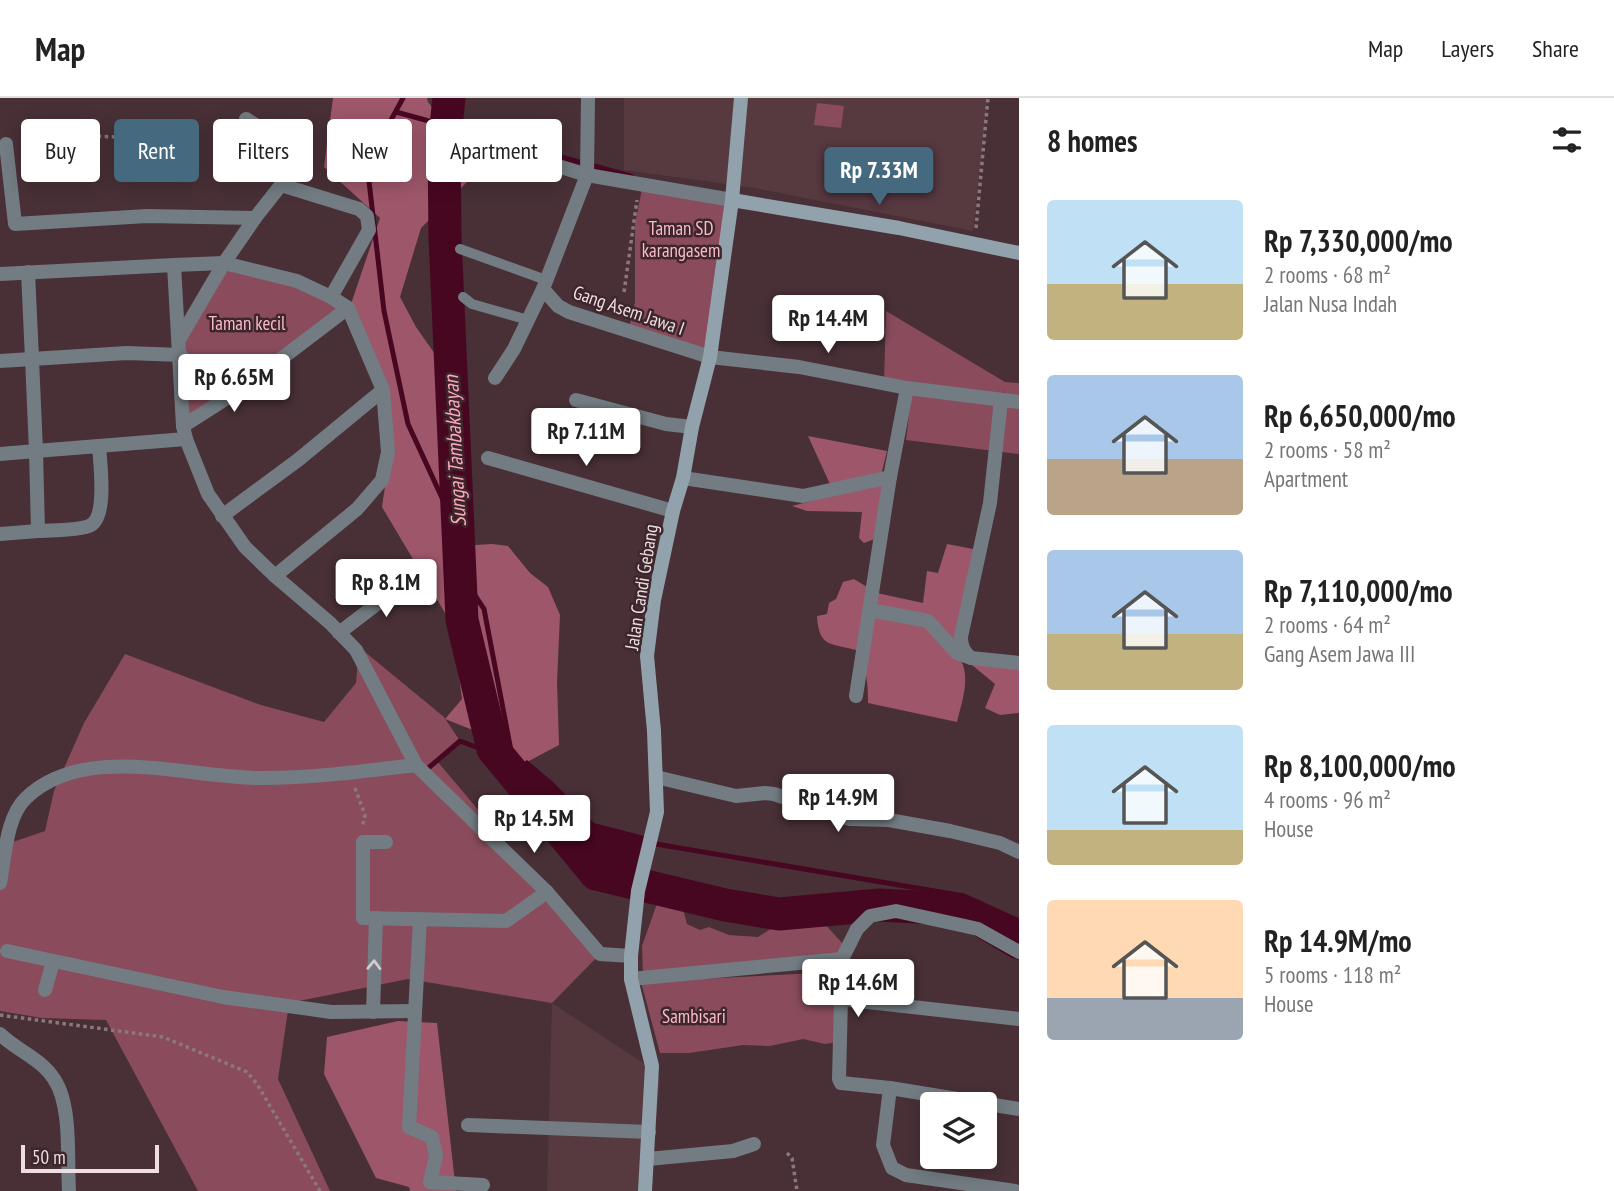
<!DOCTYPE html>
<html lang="en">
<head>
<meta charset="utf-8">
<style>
	body { margin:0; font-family:"PT Sans Narrow",sans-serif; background:#f2f2f2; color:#222; height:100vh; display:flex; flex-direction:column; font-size:26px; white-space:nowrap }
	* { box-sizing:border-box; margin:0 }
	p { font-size:23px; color:#767676 }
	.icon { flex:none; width:38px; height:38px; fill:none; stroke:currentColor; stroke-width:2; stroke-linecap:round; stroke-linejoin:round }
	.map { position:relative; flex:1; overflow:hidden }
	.drawer { display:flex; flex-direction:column; background:#fff; width:595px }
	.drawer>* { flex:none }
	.hud { position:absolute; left:21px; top:21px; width:665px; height:63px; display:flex; gap:14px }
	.fabs { position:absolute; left:920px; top:994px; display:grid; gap:14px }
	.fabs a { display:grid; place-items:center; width:77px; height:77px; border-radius:7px; background:#fff; box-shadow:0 4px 18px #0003; font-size:35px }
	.scale { position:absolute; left:21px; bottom:18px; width:138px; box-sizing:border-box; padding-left:7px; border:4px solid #eddee1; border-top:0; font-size:19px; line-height:24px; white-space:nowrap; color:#eddee1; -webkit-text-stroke:5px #3d262c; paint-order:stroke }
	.price { position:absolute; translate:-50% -60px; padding:0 16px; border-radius:7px; background:#fff; color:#222; font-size:23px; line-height:46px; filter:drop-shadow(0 2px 4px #0008) }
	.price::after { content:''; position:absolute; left:50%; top:42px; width:21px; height:16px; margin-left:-10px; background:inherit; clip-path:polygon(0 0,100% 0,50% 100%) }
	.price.on { background:#456a80; color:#fff }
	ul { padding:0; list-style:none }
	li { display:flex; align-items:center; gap:21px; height:175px; padding:0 28px }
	li span { display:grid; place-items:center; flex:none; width:196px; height:140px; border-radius:7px; color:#555 }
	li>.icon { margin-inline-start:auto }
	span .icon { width:84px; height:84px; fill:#fffc; stroke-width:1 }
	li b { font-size:30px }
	h2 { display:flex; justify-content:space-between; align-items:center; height:84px; padding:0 28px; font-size:30px }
	.chip { padding:0 24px; border-radius:7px; background:#fff; box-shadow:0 4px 18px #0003; font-size:24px; line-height:63px }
	.chip.on { background:#456a80; color:#fff }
	header { display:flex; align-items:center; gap:42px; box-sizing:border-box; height:98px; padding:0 35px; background:#fff; border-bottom:2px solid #e0e0e0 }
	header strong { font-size:33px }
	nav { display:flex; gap:38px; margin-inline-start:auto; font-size:24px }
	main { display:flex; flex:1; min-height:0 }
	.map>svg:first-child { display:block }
	.built { fill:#573940 }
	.green { fill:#8a4c5c }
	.forest { fill:#9e576a }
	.water { fill:#480721 }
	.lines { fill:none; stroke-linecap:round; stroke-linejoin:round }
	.stream { stroke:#480721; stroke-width:5 }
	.river { stroke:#480721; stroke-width:33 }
	.path { stroke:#8c787c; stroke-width:3.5; stroke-dasharray:3.5 3.5; stroke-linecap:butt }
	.lane { stroke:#727c82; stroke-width:10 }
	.street { stroke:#727c82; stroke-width:14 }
	.secondary { stroke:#92a2ac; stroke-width:14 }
	.oneway { stroke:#d4cace }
	.labels { text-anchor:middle; stroke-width:5; stroke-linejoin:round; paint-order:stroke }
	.park-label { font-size:19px; fill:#fbbbca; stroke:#3d262c }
	.street-label { font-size:19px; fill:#eddee1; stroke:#3d262c }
	.water-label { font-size:21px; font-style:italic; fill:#fca8bd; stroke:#3d262c }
</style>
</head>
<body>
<header>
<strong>Map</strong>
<nav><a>Map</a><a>Layers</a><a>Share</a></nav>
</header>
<main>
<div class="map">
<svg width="1019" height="1093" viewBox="0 0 1019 1093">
	<rect width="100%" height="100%" fill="#483036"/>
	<!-- built -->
	<g class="built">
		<path d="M 624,0 L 988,0 L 973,133 L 755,90 L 624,72 Z"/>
		<path d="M 552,905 L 654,972 L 660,982 L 649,1093 L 547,1093 Z"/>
	</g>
	<!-- green -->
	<g class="green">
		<path d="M 817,5 L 844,8 L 841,30 L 814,27 Z"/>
		<path d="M 642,91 L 735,105 L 705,255 L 628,234 L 635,204 L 635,126 Z"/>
		<path d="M 225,169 L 296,186 L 344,210 L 186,325 L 181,241 Z"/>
		<path d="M 886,213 L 1005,284 L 1019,285 L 1019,300 L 1004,299 L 1004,292 L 1002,300 L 884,284 Z"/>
		<path d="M 912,292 L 1019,306 L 1019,356 L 906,342 Z"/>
		<path d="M 359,549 L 444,619 L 460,643 L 437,663 L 600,856 L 552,905 L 408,881 L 289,905 L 278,981 L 330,1093 L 198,1093 L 106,922 L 42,920 L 0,913 L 0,779 L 13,744 L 45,733 L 54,693 L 84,625 L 125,556 L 261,607 L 324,624 L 356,585 Z"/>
		<path d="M 659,800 L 683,811 L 687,826 L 700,832 L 709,829 L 729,837 L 758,839 L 778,826 L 823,824 L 843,846 L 847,857 L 643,877 L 642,848 Z"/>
		<path d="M 838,874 L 838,944 L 825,946 L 803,941 L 770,948 L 743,947 L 689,955 L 660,955 L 641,884 Z"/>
	</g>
	<!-- forest -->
	<g class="forest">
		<path d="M 333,0 L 427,0 L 428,4 L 445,26 L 481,57 L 469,82 L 421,130 L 400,199 L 416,229 L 463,296 L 471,361 L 450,433 L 453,501 L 480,605 L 462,522 L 459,448 L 492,446 L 508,448 L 530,475 L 548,489 L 560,517 L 557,584 L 559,647 L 510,673 L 493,651 L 488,638 L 445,621 L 462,601 L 456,555 L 448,520 L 382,409 L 390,354 L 387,291 L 350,209 L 380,120 L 324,69 Z"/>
		<path d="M 808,338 L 887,353 L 882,373 L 888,384 L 883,438 L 864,445 L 859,440 L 862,414 L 807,413 L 792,408 L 835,397 Z"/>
		<path d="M 947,446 L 973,451 L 960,561 C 971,579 962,604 957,624 L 868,605 C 868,585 867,569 856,552 C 829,545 819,549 817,518 L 827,516 L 829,505 L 836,501 L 843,484 L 854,481 L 877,495 L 923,505 L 927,473 L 938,475 Z"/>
		<path d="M 966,562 L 1019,564 L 1019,615 L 1000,617 L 985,610 L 995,586 Z"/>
		<path d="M 398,923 L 437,925 L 456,1093 L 410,1093 L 409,1089 L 376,1080 L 324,976 L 327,939 Z"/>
	</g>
	<!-- water -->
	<path class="water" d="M 527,662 L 552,683 L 594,725 L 648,739 L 637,776 L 600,772 L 510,673 Z"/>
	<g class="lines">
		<!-- stream -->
		<g class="stream">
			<path d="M 403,0 L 367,66 L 384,213 L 408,326 L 449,415 L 470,490 L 484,511 L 513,663 L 524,672"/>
			<path d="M 396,14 L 631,78"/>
			<path d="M 426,672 L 460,643 L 513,663"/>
			<path d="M 650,745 L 964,798 L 1019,823"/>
		</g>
		<!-- river -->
		<path class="river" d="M 449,0 L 444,47 L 445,139 L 462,522 L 493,651 L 596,776 L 725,807 L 779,816 L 880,807 L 935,810 L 972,817 L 1019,845"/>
		<!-- path -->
		<g class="path">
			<path d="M 21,44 L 89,38 L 116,39"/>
			<path d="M 976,130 L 988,0"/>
			<path d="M 624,194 L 637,102"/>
			<path d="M 355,690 L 365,717 L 362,730"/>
			<path d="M 0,917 L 163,939 L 247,974 L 257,986 L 320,1093"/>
			<path d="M 787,1055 L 792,1060 L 797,1093"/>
		</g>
		<!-- lane -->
		<g class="lane">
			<path d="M 460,151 L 546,182"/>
			<path d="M 463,199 L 472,206 L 528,222"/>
		</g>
		<!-- street -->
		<g class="street">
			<path d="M 453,36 L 587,77 L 732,102"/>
			<path d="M 6,46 L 15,126 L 147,118 L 255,120"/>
			<path d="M 281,87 L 359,111 L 367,118 L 369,132 L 331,199"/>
			<path d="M 174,167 L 224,165 L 297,183 L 331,199 L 348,210 L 383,292 L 298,362 L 222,418"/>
			<path d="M 28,174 L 32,261 L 127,255 L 181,257"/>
			<path d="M 0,176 L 174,167 L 183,328"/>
			<path d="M 543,191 L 558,208 L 569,214 L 710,259 L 799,269 L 907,290 L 1019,304"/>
			<path d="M 180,240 L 224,165 L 255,120 L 281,87 L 286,69 L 286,51 L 280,43 L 246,21"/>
			<path d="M 0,263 L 32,261 L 36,353 L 0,356"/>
			<path d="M 495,280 L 514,251 L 543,191 L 587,77 L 588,0"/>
			<path d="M 576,302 L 666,326 L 692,329"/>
			<path d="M 186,341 L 208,396 L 245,449 L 275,478 L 330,525 L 356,552 L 416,667"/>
			<path d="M 99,348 C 100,365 108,421 89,428 C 76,433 52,432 38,433 L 36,353 L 186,341 L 183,328 L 244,289 L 348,210"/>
			<path d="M 488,360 L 673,413"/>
			<path d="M 683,380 L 803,398 L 890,379"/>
			<path d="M 0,436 L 38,433"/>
			<path d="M 275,478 L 357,411 L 382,382 L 388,354 L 383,292"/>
			<path d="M 870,512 L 928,523 L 957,555 L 971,560 L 1019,565"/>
			<path d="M 339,535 L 412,479"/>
			<path d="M 971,560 C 964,554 961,549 961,539 L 990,405 L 1001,302"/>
			<path d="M 856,598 L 890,379 L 907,290"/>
			<path d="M 656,679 L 736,698 L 765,695 L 774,696 L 850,721 L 889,722 L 950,733 L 1000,745 L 1019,754"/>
			<path d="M 386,744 L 363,744 L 363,820 L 506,823 L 547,794"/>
			<path d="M 0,785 C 5,759 6,719 26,700 C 86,643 190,681 263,680 C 314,680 365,673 416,667 L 547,794 L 600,856 L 631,858"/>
			<path d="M 420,821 L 409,1029 L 432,1039 L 436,1058 L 430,1084 L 483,1087"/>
			<path d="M 7,853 L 223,899 L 331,914 L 415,913"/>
			<path d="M 1019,854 L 978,831 L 965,828 L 896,813 L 870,818 L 857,831 L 842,861 L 839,981 L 841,985 L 890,990 L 1019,1011"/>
			<path d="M 631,881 L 842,861"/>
			<path d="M 45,892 L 53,864"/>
			<path d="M 841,901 L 1019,921"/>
			<path d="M 373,914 L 376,820"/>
			<path d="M 0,936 C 16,952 42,961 54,981 C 72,1007 67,1062 69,1093"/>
			<path d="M 890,990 L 883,1047 L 892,1070 L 906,1077 L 1015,1093"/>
			<path d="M 468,1027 L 649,1034"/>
			<path d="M 648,1061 L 733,1053 L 754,1046"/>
		</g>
		<!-- secondary -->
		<g class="secondary">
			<path d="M 732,102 L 899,130 L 1019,155"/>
			<path d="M 645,1093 L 652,968 L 631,881 L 631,858 L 638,793 L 657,714 L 654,633 L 647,558 L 654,502 L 673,413 L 683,380 L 692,329 L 710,259 L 732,102 L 741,0"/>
		</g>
	</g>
	<!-- one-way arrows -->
	<defs><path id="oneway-chevron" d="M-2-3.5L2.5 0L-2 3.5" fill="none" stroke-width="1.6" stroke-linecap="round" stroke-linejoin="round" transform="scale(1.75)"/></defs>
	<use class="oneway" href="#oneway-chevron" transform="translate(374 867) rotate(-88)"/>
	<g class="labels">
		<!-- park labels -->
		<g class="park-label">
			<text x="681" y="137">Taman SD<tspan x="681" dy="22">karangasem</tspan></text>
			<text x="247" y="232">Taman kecil</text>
			<text x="694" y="925">Sambisari</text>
		</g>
		<!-- street labels -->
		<g class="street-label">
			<text transform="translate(629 212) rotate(19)" y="7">Gang Asem Jawa I</text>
			<text transform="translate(641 489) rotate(-81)" y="7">Jalan Candi Gebang</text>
		</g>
		<!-- water labels -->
		<g class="water-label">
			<text transform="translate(455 353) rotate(-93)" y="7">Sungai Tambakbayan</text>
		</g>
	</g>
</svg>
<div class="fabs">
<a><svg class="icon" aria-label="layers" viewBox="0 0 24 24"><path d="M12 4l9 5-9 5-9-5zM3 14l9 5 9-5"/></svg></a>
</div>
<div class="scale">50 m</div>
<b class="price on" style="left:879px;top:109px">Rp 7.33M</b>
<b class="price" style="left:828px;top:257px">Rp 14.4M</b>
<b class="price" style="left:234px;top:316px">Rp 6.65M</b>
<b class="price" style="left:586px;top:370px">Rp 7.11M</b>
<b class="price" style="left:386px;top:521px">Rp 8.1M</b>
<b class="price" style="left:838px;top:736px">Rp 14.9M</b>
<b class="price" style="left:534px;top:757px">Rp 14.5M</b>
<b class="price" style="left:858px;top:921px">Rp 14.6M</b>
<div class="hud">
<a class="chip">Buy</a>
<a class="chip on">Rent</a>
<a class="chip">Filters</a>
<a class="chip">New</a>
<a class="chip">Apartment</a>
</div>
</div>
<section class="drawer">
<h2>8 homes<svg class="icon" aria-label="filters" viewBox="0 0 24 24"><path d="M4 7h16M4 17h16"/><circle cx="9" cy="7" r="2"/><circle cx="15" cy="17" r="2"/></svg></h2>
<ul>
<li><span style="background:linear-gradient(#bfe0f5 60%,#c2b280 0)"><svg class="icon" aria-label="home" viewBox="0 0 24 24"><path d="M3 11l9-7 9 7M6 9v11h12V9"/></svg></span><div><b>Rp 7,330,000/mo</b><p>2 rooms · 68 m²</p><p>Jalan Nusa Indah</p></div></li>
<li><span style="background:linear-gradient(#a9c7e8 60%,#b9a48a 0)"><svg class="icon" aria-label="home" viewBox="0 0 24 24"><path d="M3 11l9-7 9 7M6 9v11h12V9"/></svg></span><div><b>Rp 6,650,000/mo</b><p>2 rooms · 58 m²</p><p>Apartment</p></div></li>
<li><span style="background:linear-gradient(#a9c7e8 60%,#c2b280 0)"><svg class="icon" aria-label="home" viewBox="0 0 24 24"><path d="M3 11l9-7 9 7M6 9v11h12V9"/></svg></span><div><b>Rp 7,110,000/mo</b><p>2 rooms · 64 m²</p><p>Gang Asem Jawa III</p></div></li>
<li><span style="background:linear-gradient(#bfe0f5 75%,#c2b280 0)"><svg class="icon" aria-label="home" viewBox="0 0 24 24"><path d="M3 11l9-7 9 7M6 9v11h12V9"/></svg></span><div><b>Rp 8,100,000/mo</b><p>4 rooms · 96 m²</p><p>House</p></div></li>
<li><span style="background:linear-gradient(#ffd9b3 70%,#9aa5b1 0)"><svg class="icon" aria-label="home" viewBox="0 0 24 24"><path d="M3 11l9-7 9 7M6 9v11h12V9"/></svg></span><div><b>Rp 14.9M/mo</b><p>5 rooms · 118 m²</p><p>House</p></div></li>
</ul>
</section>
</main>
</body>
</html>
